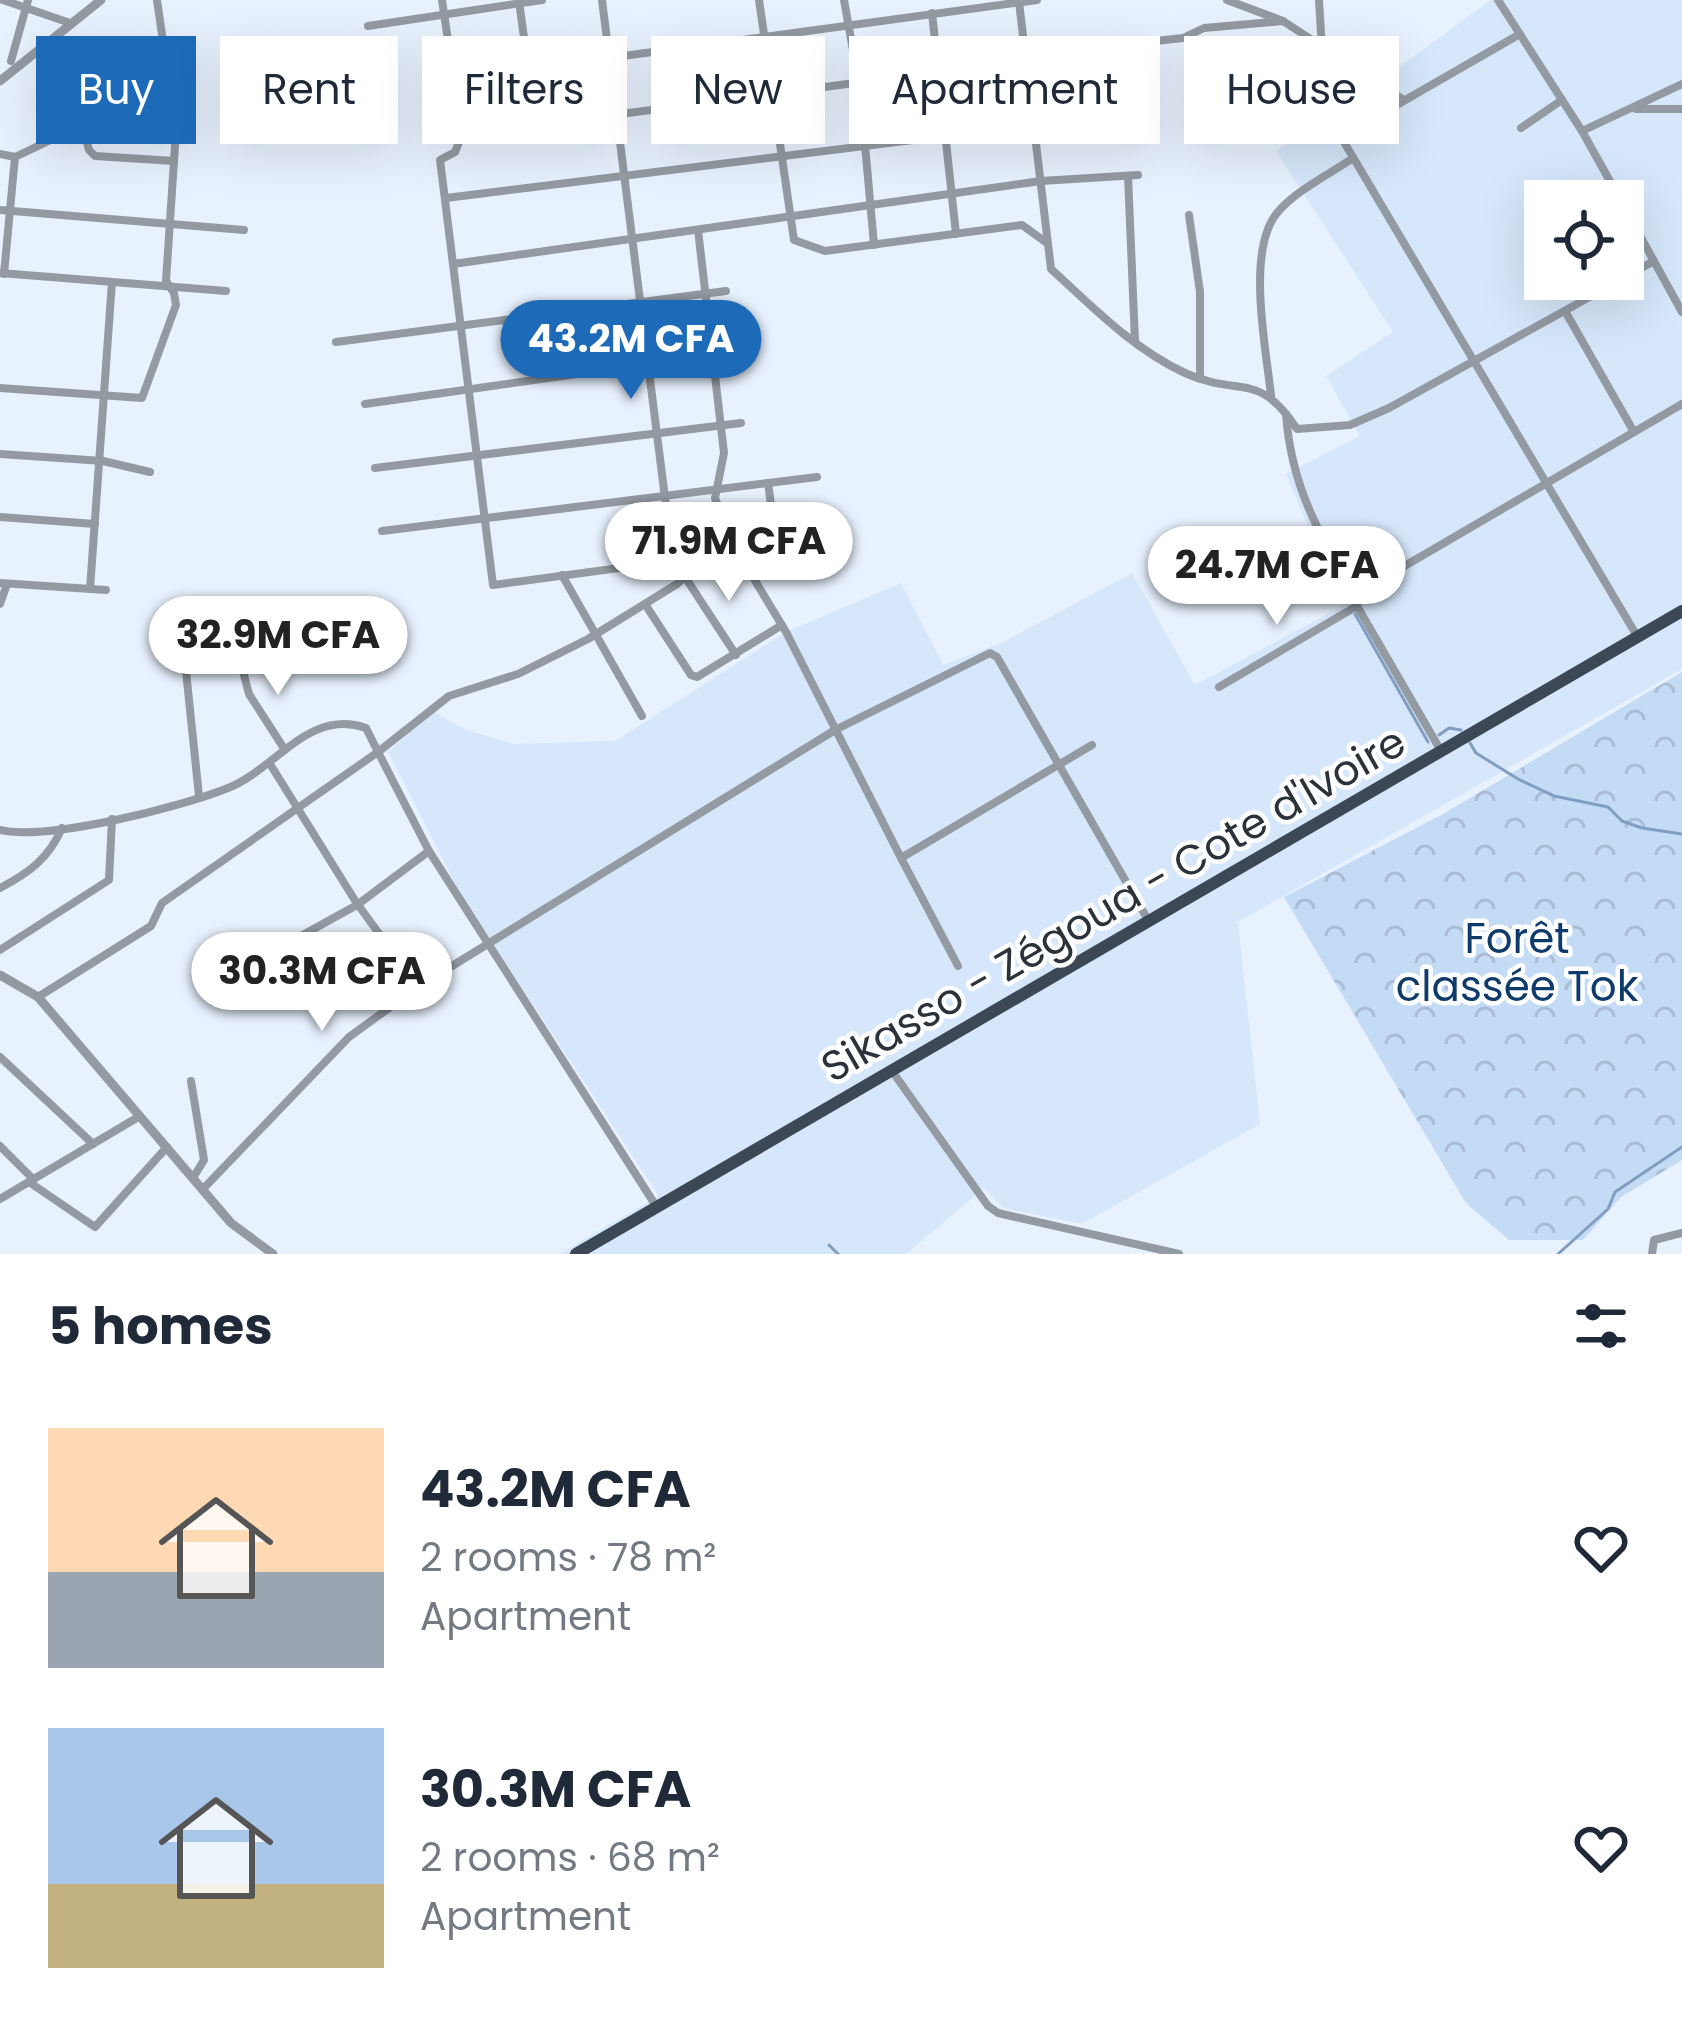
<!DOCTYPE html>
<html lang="en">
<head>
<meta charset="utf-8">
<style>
	body { margin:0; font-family:Poppins,sans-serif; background:#f6f6f7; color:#1f2937; height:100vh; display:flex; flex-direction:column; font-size:45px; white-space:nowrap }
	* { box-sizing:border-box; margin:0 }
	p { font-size:39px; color:#747a83 }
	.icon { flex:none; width:66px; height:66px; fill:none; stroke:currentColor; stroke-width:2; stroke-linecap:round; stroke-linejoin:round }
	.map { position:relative; height:1254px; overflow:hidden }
	.panel { display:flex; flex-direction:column; background:#fff; flex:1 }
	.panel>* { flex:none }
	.top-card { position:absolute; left:36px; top:36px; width:1611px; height:108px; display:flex; gap:24px }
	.tools { position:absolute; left:1524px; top:180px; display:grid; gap:24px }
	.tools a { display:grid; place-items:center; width:120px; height:120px; border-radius:0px; background:#fff; box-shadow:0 12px 48px #0002; font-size:60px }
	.price { position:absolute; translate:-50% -102px; padding:0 27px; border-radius:42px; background:#fff; color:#222; font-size:39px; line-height:78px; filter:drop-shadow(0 3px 6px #0008) }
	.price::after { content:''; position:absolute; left:50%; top:72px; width:36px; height:27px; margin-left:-18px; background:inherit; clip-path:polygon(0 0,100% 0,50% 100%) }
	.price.current { background:#1d6ab9; color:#fff }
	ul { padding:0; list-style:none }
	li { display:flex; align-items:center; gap:36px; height:300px; padding:0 48px }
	li span { display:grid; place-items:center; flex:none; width:336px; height:240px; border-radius:0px; color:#555 }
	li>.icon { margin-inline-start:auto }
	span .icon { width:144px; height:144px; fill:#fffc; stroke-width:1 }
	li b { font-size:51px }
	h2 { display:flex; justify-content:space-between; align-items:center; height:144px; padding:0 48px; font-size:51px }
	.chip { padding:0 42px; border-radius:0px; background:#fff; box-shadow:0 12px 48px #0002; font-size:42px; line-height:108px }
	.chip.current { background:#1d6ab9; color:#fff }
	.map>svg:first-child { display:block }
	.built { fill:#d6e7fb; fill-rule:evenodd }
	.forest { fill:url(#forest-crowns) }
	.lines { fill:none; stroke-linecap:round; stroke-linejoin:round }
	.stream { stroke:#819ec1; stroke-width:3 }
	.minor { stroke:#939aa2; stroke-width:8 }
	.tertiary { stroke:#939aa2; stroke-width:9 }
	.trunk { stroke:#3c4856; stroke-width:12 }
	.labels { text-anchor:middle; stroke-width:9; stroke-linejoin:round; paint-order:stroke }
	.street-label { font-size:42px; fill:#2c323a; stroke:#fff }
	.park-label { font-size:42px; fill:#0e3b6b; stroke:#fff }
</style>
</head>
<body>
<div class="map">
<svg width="1682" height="1254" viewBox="0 0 1682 1254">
	<defs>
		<pattern id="forest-crowns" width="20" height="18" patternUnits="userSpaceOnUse" patternTransform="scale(3)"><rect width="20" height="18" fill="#c4dbf6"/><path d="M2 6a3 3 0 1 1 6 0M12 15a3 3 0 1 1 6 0" fill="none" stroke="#a9bcd4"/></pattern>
	</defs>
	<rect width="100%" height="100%" fill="#e8f2fe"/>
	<!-- built -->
	<path class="built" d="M 1491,0 L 1682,0 L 1682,669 L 1238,922 L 1260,1124 L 1082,1224 L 1003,1208 L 984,1188 L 906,1254 L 559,1254 L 659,1196 L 460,893 L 388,752 L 433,711 L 464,729 L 513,744 L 615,741 L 786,632 L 901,583 L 943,665 L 1001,643 L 1132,573 L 1195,685 L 1350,602 L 1309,529 L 1286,474 L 1360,436 L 1326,376 L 1393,332 L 1276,151 L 1333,115 ZM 1545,201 L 1623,201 L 1623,279 L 1545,279 Z"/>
	<!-- forest -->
	<path class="forest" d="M 1682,672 L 1682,1160 L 1621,1197 L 1583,1240 L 1509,1240 L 1466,1203 L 1284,897 L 1443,814 Z"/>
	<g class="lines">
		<!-- stream -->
		<g class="stream">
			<path d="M 1355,614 L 1428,742"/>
			<path d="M 1439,735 L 1449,728 L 1461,730"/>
			<path d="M 1470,743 L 1476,753 L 1518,779 L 1554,796 L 1608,807 L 1622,821 L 1642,828 L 1682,834"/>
			<path d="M 829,1245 L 838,1254"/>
			<path d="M 1558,1254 L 1608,1209 L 1615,1192 L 1682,1147"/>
		</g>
		<!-- minor -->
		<g class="minor">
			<path d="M 3,0 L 70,23"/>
			<path d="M 442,0 L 462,135 L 455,152 L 440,160 L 493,585 L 835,539"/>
			<path d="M 602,0 L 673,561"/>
			<path d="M 759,0 L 794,240 L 825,251 L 1022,225 L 1047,243"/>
			<path d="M 844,0 L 860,89 L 874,245"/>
			<path d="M 1227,0 L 1283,21 L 1404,100"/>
			<path d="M 1319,0 L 1322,49 L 1333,76 L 1341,137 L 1637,636"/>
			<path d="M 1498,0 L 1582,131 L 1621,201"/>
			<path d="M 519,1 L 536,126"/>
			<path d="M 1019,2 L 1051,269 C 1093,307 1133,349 1185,373 C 1240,398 1257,369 1297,429 L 1350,425 L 1389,408 L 1622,279"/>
			<path d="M 932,13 L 956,234"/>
			<path d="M 368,26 L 542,0"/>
			<path d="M 11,61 L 28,0"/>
			<path d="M 453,79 L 1037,0"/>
			<path d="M 1636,109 L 1682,109"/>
			<path d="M 82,125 L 89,150 L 95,156 L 174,161"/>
			<path d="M 1521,128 L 1562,100"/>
			<path d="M 1582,131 L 1682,84"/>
			<path d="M 462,135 L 938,72 L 1136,51 L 1146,42 L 1183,38 L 1204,28 L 1283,21"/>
			<path d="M 1341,137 L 1520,34"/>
			<path d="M 0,154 L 15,157 L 170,83"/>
			<path d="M 1128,176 L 1135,341"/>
			<path d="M 446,198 L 1123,114"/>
			<path d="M 1623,205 L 1682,312"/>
			<path d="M 0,210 L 244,230"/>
			<path d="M 1189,215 L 1200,292 L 1200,378"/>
			<path d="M 698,230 L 724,453 L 715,498 L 733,544 L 786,632 L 901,858 L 1092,745"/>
			<path d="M 453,264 L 1041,181 L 1138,175"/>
			<path d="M 0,273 L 226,291"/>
			<path d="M 4,274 L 15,157"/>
			<path d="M 1623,278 L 1654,261"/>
			<path d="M 1565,311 L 1634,432"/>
			<path d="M 336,342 L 726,291"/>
			<path d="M 0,388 L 142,398 L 176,305 L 174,293 L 166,281 L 176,131 L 157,0"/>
			<path d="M 1271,395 C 1266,349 1246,251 1277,213 C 1295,191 1330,174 1353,158"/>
			<path d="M 365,404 L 739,351"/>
			<path d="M 1286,414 C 1291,486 1319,534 1355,595"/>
			<path d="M 0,454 L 103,461 L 150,472"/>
			<path d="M 375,468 L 741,423"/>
			<path d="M 768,483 L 777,547"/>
			<path d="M 0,517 L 95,524"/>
			<path d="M 382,531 L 817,477"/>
			<path d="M 562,575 L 642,716"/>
			<path d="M 685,577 L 736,655"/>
			<path d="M 0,583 L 106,590"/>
			<path d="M 90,589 L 112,282"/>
			<path d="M 0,604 L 7,584"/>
			<path d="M 645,604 L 691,675 L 697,677 L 782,625"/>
			<path d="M 181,623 L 199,796"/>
			<path d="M 240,660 L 249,694 L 285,750"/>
			<path d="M 1219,687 L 1357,606"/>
			<path d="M 1441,751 L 1357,606 L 1355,595 L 1682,404"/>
			<path d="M 270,764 L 356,902 L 418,987"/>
			<path d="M 0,830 C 48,841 181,807 228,788 C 276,769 309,708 366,728 L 378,752 L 162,903 L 151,926 L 38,997"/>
			<path d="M 901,858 L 958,966"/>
			<path d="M 0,888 C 29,873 49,858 62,828"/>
			<path d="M 0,950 L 109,880 L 112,819"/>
			<path d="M 243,968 L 357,905 L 429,851"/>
			<path d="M 0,1057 L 93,1144"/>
			<path d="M 892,1071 L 988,1206 L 998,1213 L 1179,1254"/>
			<path d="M 191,1081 L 204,1160 L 193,1178"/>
			<path d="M 0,1146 L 33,1179"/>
			<path d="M 29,1182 L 95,1227 L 167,1147"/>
			<path d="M 203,1189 L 349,1037 L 418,987 L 835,730 L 990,653 L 997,657 L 1148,920"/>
			<path d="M 0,1199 L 140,1116"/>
			<path d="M 656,1206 L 429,851 L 378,752 L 449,696 L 518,674 L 588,639 L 677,584 L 706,557"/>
			<path d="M 1652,1254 L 1654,1240 L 1682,1233"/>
		</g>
		<!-- tertiary -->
		<g class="tertiary">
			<path d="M 0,81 L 101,0"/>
			<path d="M 0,975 L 38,997 L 231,1223 L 273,1254"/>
		</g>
		<!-- trunk -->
		<path class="trunk" d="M 576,1254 L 1682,611"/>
	</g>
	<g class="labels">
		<!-- street labels -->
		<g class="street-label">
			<text transform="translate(1113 904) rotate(-30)" y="15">Sikasso - Zégoua - Cote d'Ivoire</text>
		</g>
		<!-- park labels -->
		<g class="park-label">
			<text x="1517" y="953">Forêt<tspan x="1517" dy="48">classée Tok</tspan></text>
		</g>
	</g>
</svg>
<div class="tools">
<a><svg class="icon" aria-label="locate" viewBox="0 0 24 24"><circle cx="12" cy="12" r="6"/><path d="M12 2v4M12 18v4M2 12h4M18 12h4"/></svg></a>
</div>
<b class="price current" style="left:631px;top:402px">43.2M CFA</b>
<b class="price" style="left:729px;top:604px">71.9M CFA</b>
<b class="price" style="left:1277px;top:628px">24.7M CFA</b>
<b class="price" style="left:278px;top:698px">32.9M CFA</b>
<b class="price" style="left:322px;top:1034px">30.3M CFA</b>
<div class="top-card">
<a class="chip current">Buy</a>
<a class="chip">Rent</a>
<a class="chip">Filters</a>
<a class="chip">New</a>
<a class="chip">Apartment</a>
<a class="chip">House</a>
</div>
</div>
<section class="panel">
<h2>5 homes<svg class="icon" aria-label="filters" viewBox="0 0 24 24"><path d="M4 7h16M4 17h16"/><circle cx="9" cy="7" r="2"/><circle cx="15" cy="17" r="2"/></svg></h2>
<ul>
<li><span style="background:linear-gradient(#ffd9b3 60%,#9aa5b1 0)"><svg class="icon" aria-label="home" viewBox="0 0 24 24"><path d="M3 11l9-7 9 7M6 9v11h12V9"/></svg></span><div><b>43.2M CFA</b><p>2 rooms · 78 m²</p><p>Apartment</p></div><svg class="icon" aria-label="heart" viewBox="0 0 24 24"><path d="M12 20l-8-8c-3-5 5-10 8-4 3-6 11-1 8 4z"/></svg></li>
<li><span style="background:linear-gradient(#a9c7e8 65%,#c2b280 0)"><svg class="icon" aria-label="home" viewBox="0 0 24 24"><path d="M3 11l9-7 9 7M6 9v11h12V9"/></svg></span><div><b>30.3M CFA</b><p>2 rooms · 68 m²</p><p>Apartment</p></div><svg class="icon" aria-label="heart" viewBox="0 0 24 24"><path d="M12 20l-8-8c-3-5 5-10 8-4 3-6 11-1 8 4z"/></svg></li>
</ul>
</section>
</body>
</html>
